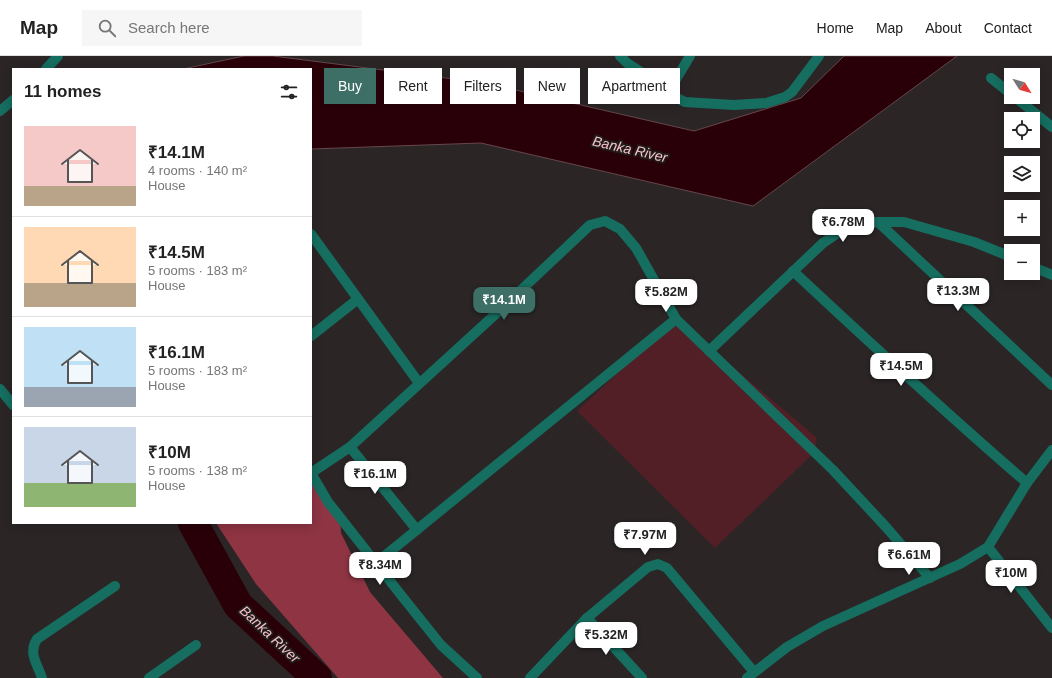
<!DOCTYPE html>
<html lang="en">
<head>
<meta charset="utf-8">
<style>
	body { margin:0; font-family:Arial,sans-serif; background:#f6f6f6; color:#222; height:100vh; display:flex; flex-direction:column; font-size:15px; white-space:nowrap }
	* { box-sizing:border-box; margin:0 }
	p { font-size:13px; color:#767676 }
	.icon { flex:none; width:22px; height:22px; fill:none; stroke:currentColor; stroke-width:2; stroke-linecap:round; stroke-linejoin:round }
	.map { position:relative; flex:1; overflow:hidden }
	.panel { position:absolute; left:12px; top:12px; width:300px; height:456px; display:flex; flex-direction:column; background:#fff; border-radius:0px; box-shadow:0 2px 10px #0003 }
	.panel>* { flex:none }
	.banner { position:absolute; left:324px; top:12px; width:380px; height:36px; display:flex; gap:8px }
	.needle { width:26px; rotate:127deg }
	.fabs { position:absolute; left:1004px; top:12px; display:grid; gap:8px }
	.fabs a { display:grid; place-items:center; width:36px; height:36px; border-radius:0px; background:#fff; box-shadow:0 2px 10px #0003; font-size:20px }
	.price { position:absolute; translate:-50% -34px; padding:0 9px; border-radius:8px; background:#fff; color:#222; font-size:13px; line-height:26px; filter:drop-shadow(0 1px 2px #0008) }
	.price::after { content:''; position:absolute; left:50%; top:24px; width:12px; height:9px; margin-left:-6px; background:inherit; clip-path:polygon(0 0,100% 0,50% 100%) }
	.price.selected { background:#3d6f66; color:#fff }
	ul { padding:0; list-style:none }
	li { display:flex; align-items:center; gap:12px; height:100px; padding:0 12px }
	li+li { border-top:1px solid #e0e0e0 }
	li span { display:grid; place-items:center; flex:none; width:112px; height:80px; border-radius:0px; color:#555 }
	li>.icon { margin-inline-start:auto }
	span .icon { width:48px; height:48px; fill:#fffc; stroke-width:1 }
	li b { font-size:17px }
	h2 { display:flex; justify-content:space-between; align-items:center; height:48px; padding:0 12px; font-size:17px }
	.pill { padding:0 14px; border-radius:0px; background:#fff; box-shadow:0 2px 10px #0003; font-size:14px; line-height:36px }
	.pill.selected { background:#3d6f66; color:#fff }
	header { display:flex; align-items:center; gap:24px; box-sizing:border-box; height:56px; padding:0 20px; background:#fff; border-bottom:1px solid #e0e0e0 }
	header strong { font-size:19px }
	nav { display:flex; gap:22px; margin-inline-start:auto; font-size:14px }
	.search { width:280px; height:36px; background:#f6f6f6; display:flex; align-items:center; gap:10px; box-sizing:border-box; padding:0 14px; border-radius:0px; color:#767676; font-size:15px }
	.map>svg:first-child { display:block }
	.green { fill:#531f27 }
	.forest { fill:#8e3443 }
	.water { fill:#2a0008; stroke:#65474c }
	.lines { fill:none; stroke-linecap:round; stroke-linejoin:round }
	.river { stroke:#2a0008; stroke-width:30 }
	.street { stroke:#156e5f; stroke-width:10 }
	.labels { text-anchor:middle; stroke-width:4; stroke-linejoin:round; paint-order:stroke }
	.water-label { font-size:14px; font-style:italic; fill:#f8c3c7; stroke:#211c1c }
</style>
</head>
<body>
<header>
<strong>Map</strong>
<div class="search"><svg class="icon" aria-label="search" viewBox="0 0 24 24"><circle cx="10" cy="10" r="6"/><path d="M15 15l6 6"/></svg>Search here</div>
<nav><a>Home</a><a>Map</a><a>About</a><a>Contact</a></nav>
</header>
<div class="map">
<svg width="1052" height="622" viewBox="0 0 1052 622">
	<rect width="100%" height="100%" fill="#2b2526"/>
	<!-- green -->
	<path class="green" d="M 676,263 L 816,381 L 816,395 L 715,492 L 577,355 Z"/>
	<!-- forest -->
	<path class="forest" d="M 311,413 L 340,456 L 341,477 L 370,536 L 443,622 L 338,622 L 256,528 L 216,467 L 311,467 Z"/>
	<!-- water -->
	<path class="water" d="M 244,0 L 273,0 L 485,27 L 694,75 L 801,42 L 844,0 L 957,0 L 753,150 L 481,87 L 311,93 L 311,13 L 183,13 Z"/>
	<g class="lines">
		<!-- river -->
		<path class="river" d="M 193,467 L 238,549 L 317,622"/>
		<!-- street -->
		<g class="street">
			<path d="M 620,0 L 627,7 L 672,36"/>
			<path d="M 690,0 L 672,30 L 672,36 L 677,42 L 685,46 L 734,49 L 766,47 L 785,41 L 792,36 L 819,0"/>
			<path d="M 46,13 L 58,0"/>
			<path d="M 991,22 L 1011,38"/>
			<path d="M 1015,41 L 1052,71"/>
			<path d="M 0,55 L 13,44"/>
			<path d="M 878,166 L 1052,329"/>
			<path d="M 311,178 L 419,327"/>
			<path d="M 1033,211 L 1052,219"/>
			<path d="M 793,215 C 870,287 947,358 1027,427"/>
			<path d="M 311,280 L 358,243"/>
			<path d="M 709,295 L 823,187 L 848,170 L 878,166 L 904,166 L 974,186 L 1011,201"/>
			<path d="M 0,333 L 13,349"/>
			<path d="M 350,391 L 417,474"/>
			<path d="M 311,417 L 350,391 L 499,255 L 590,169 L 605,165 L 620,173 L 636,192 L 676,263"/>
			<path d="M 311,417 L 328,446 L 401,539 L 441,589 L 477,622"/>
			<path d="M 988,491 L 1052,572"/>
			<path d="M 376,507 L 676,263 L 833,414 L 886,471 L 930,522"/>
			<path d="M 587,562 L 642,622"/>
			<path d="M 42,622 C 37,607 28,597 37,583 L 115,530"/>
			<path d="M 149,622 L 196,589"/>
			<path d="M 530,622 L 587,562 L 648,511 L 658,508 L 667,512 L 754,616"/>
			<path d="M 747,622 L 787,591 L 823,570 L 960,508 L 988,491 L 1027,427 L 1052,394"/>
		</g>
	</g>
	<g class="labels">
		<!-- water labels -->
		<g class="water-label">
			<text transform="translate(630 93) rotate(13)" y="5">Banka River</text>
			<text transform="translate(270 578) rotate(43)" y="5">Banka River</text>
		</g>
	</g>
</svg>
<div class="fabs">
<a><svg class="needle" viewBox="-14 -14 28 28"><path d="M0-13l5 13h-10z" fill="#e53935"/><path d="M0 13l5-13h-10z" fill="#767676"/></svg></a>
<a><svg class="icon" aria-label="locate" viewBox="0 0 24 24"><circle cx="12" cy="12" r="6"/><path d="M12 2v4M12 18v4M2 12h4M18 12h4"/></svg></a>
<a><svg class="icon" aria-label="layers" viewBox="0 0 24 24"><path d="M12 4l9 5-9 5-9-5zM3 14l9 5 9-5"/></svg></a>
<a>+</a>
<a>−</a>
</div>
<b class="price" style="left:843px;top:187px">₹6.78M</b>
<b class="price" style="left:958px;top:256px">₹13.3M</b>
<b class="price" style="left:666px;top:257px">₹5.82M</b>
<b class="price selected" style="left:504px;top:265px">₹14.1M</b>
<b class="price" style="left:901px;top:331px">₹14.5M</b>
<b class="price" style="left:375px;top:439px">₹16.1M</b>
<b class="price" style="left:645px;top:500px">₹7.97M</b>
<b class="price" style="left:909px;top:520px">₹6.61M</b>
<b class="price" style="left:380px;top:530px">₹8.34M</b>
<b class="price" style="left:1011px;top:538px">₹10M</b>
<b class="price" style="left:606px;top:600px">₹5.32M</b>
<div class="banner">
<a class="pill selected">Buy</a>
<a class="pill">Rent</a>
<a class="pill">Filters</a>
<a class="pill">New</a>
<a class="pill">Apartment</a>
</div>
<section class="panel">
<h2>11 homes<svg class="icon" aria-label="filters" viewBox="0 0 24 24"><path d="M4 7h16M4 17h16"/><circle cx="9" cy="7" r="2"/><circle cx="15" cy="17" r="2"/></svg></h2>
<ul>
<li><span style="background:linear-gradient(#f6c9c9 75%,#b9a48a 0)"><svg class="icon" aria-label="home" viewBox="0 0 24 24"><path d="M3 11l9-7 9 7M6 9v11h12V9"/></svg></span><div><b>₹14.1M</b><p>4 rooms · 140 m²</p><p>House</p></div></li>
<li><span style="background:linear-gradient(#ffd9b3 70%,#b9a48a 0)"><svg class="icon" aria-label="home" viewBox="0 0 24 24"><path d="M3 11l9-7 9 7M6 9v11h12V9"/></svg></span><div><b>₹14.5M</b><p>5 rooms · 183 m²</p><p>House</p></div></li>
<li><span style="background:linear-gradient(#bfe0f5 75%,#9aa5b1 0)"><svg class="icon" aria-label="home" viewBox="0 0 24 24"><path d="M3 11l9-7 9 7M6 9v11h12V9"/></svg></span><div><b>₹16.1M</b><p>5 rooms · 183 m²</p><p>House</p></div></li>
<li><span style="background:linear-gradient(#c9d6e8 70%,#8fb573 0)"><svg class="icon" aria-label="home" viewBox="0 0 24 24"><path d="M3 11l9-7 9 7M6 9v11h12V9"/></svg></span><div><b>₹10M</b><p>5 rooms · 138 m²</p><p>House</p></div></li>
</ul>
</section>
</div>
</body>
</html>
